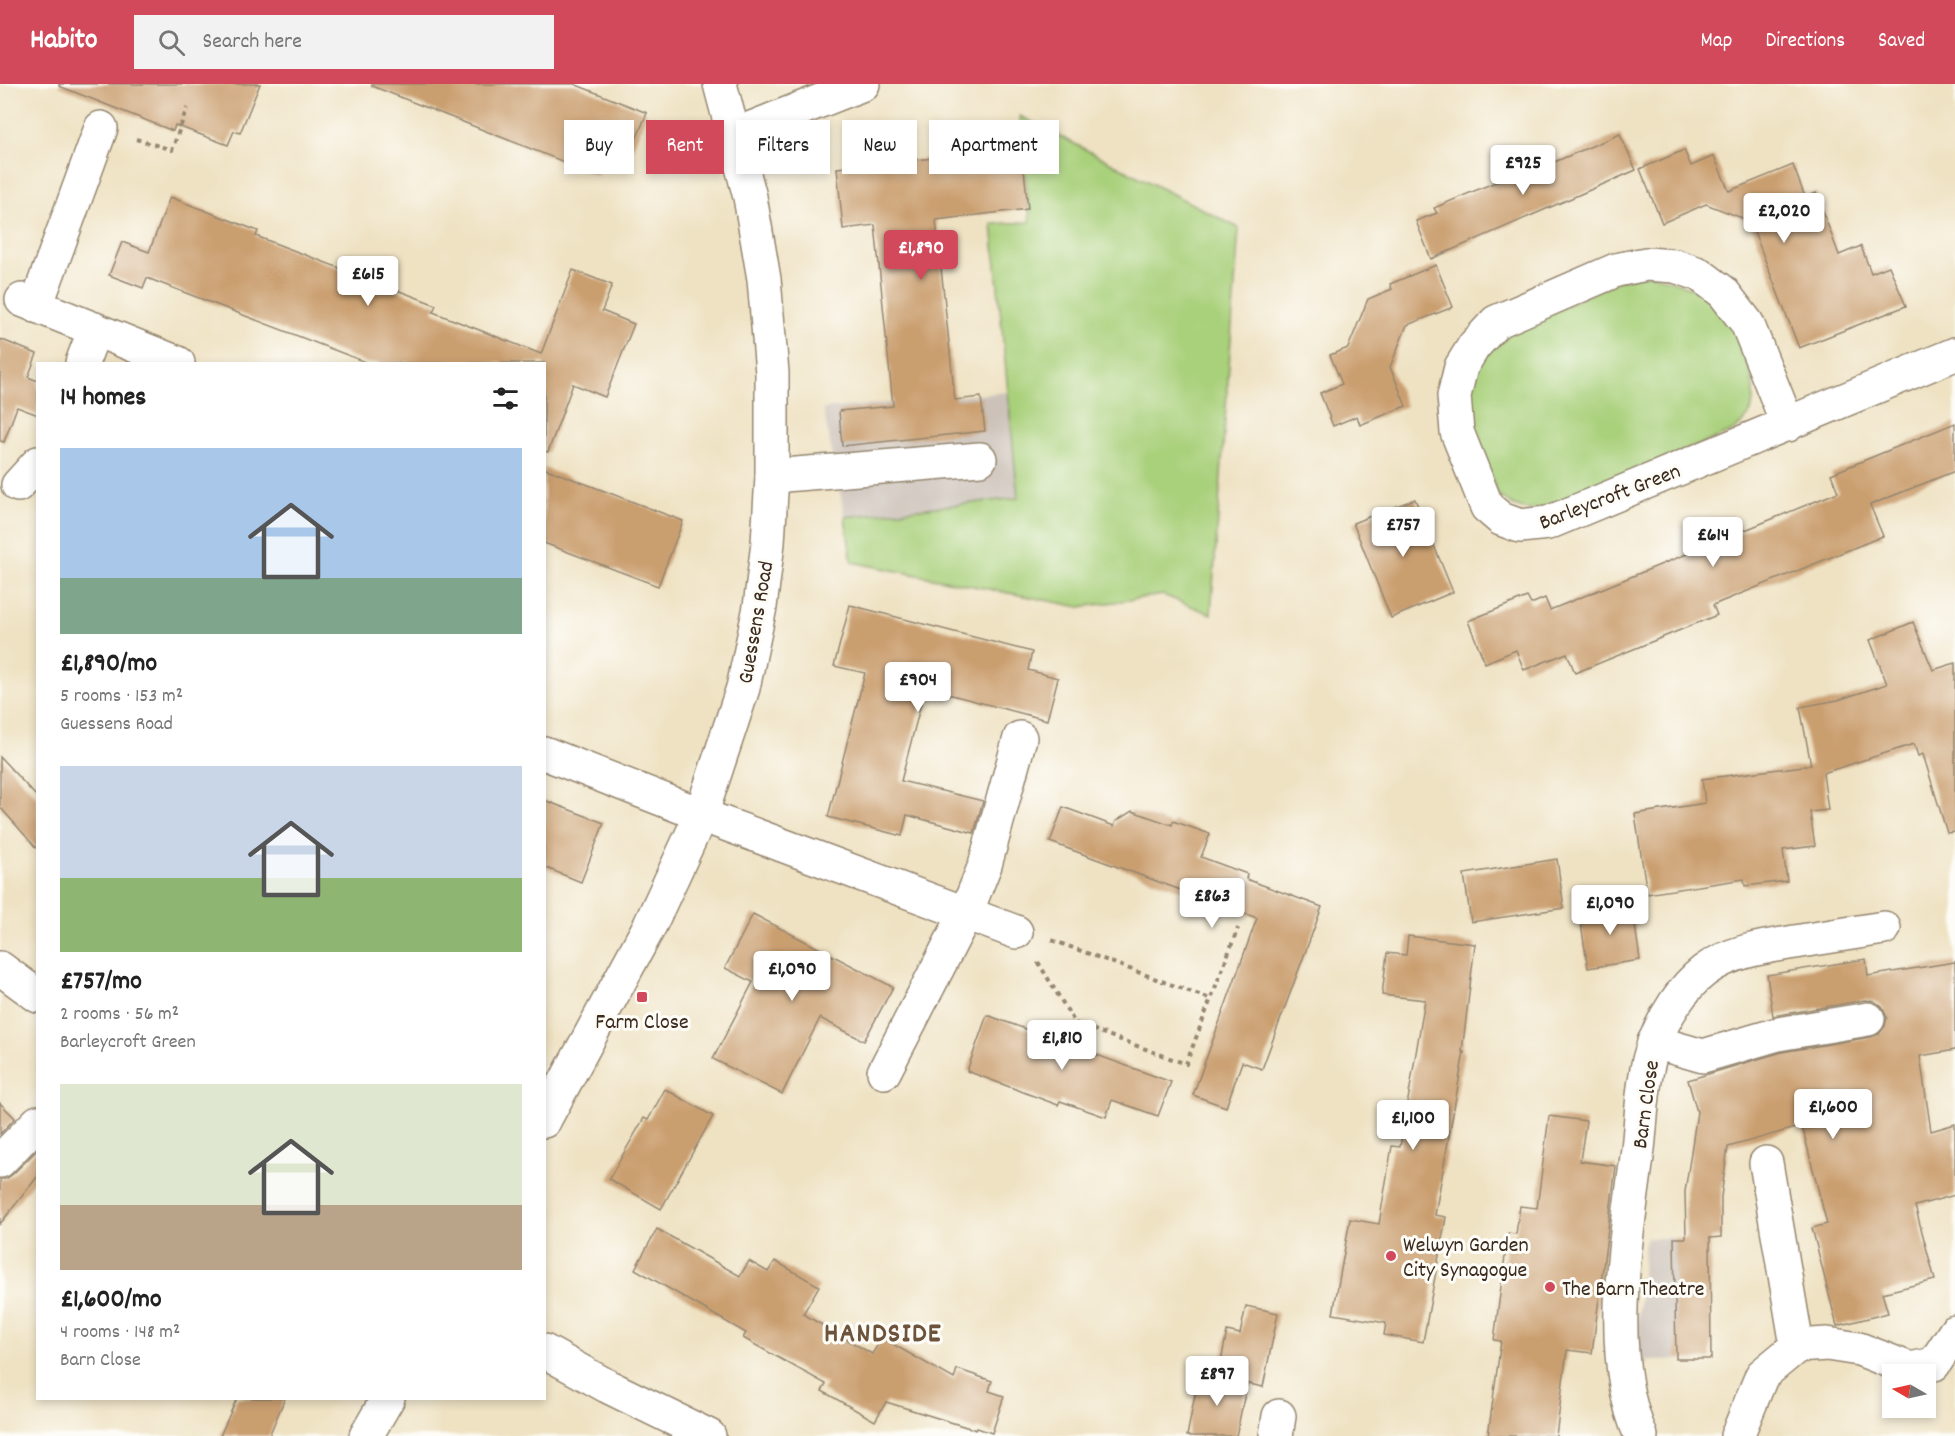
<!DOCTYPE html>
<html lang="en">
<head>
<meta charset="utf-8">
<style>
	body { margin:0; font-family:Dekko,sans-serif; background:#f2f2f2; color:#222; height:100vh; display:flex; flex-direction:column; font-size:22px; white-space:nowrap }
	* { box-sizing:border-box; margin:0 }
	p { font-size:20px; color:#767676 }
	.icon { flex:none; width:33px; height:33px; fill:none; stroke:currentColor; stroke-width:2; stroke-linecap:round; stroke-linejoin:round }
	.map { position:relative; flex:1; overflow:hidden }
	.side { position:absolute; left:36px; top:278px; width:510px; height:1038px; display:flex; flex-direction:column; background:#fff; border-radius:0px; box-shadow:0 3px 9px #0003 }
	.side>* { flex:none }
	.banner { position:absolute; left:564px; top:36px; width:570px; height:54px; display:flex; gap:12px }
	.needle { width:39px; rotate:279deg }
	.fabs { position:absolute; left:1882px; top:1280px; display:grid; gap:12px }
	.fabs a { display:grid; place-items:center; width:54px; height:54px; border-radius:0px; background:#fff; box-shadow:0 3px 9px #0003; font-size:30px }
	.price { position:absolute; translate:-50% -51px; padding:0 14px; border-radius:6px; background:#fff; color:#222; font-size:20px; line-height:39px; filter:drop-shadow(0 2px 3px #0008) }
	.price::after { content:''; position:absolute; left:50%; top:36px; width:18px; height:14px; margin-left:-9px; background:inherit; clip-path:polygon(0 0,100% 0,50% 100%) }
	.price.active { background:#d1495b; color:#fff }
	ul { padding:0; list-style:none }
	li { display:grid; align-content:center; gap:12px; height:318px; padding:0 24px }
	li span { display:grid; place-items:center; height:186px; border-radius:0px; color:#555 }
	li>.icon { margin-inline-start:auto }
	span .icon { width:108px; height:108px; fill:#fffc; stroke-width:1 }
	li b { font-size:26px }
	h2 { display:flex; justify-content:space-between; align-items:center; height:72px; padding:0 24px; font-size:26px }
	.pill { padding:0 21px; border-radius:0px; background:#fff; box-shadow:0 3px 9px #0003; font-size:21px; line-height:54px }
	.pill.active { background:#d1495b; color:#fff }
	header { display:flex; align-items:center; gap:36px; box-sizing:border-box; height:84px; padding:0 30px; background:#d1495b; color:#fff }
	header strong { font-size:28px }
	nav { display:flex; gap:33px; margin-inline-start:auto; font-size:21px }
	.search { width:420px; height:54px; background:#f2f2f2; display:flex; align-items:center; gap:15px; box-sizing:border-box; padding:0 21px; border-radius:0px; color:#767676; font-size:22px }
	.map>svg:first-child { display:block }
	.industrial { fill:#ccc2b9 }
	.green { fill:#a9d07a; stroke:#727d4c; stroke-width:1.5 }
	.building { fill:#ca9f70 }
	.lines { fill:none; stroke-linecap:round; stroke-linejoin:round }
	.minor-casing { stroke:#958670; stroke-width:36 }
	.path { stroke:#958670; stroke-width:4; stroke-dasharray:4.5 4.5; stroke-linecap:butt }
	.minor { stroke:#fff; stroke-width:33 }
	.poi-dot { fill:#d1495b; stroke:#fdfcf7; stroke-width:2 }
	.labels { text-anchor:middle; stroke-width:6; stroke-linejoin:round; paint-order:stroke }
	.street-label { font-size:22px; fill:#3b2a1e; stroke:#fdfcf7 }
	.poi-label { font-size:22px; fill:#3b2a1e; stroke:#fdfcf7; text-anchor:start }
	.district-label { font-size:28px; font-weight:bold; letter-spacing:1.5px; fill:#6d533b; stroke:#fdfcf7 }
</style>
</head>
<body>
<header>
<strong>Habito</strong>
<div class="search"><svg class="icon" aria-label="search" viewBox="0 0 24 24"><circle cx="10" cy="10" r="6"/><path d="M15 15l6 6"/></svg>Search here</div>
<nav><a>Map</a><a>Directions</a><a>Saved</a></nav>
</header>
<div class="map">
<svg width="1955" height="1352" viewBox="0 0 1955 1352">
	<rect width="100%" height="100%" fill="#fdfcf7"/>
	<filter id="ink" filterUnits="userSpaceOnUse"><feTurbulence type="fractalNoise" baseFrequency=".0167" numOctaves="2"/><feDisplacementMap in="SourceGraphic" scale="12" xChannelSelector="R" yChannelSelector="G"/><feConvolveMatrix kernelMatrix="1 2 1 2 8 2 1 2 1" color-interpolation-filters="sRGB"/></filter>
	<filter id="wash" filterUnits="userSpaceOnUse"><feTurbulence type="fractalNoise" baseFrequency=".008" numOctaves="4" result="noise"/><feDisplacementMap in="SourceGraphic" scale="24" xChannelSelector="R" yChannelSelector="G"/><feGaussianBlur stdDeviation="1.35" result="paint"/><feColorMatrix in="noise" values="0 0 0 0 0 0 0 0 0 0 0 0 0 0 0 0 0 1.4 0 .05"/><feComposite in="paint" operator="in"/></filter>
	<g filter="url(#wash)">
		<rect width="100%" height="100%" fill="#efe2c3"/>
		<!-- industrial -->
		<g class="industrial">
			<path d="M 1008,308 L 1018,414 L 845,433 L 823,325 Z"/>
			<path d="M 1645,1154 L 1710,1154 L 1711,1275 L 1648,1276 L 1640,1286 L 1636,1258 Z"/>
		</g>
		<!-- green -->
		<g class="green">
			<path d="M 1020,32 L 1239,144 L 1211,530 L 1163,511 L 1080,523 L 852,478 L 845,433 L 1018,414 L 992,140 L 1030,138 Z"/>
			<path d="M 1650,190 C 1672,197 1694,202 1713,217 C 1736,236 1764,302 1749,331 C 1746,337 1738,342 1733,347 L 1547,424 L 1527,426 L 1514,422 L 1498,411 L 1471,341 L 1469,312 L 1475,286 L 1502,251 L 1620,196 Z"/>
		</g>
		<g id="blocks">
			<!-- building -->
			<g class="building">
				<path d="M 59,0 L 260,0 L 240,49 L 234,47 L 228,61 L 175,41 L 173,47 L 59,2 Z"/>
				<path d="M 372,0 L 574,0 L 647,29 L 631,68 L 610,59 L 597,91 L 372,2 Z"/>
				<path d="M 1620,50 L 1636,86 L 1431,175 L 1416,137 L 1437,129 L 1434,124 L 1550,75 L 1552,79 Z"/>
				<path d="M 1022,65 L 1028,125 L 936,136 L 955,316 L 981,313 L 985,347 L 842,362 L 839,327 L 893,322 L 875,141 L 843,145 L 837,84 Z"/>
				<path d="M 1684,66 L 1691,82 L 1714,72 L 1729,107 L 1793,81 L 1805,113 L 1816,109 L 1839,171 L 1861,162 L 1871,189 L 1889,182 L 1906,222 L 1799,264 L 1750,137 L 1706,120 L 1662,139 L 1640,85 Z"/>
				<path d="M 170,113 L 258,147 L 256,152 L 436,221 L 433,228 L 541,270 L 573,186 L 612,201 L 602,227 L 634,240 L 605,313 L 573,300 L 548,368 L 544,367 L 544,279 L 368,279 L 147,194 L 143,204 L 109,191 L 122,158 L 149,168 Z"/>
				<path d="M 1436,181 L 1453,223 L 1407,241 L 1390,283 L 1406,322 L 1360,341 L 1357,332 L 1333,342 L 1320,309 L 1342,300 L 1330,271 L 1348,264 L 1368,215 L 1392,205 L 1390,200 Z"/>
				<path d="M 0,255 L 37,270 L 28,293 L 38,297 L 38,331 L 17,323 L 4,358 L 0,357 Z"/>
				<path d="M 1955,339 L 1955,387 L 1870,421 L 1883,452 L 1713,521 L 1717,531 L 1575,589 L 1567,569 L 1524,586 L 1516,566 L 1485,579 L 1468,537 L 1527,513 L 1531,520 L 1545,514 L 1550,526 L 1838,408 L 1831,390 Z"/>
				<path d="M 544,384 L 683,437 L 658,502 L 544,459 Z"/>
				<path d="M 1415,415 L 1453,508 L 1391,534 L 1353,439 Z"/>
				<path d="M 850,521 L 1032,568 L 1028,586 L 1058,594 L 1047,636 L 925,604 L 901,697 L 983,717 L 974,749 L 907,731 L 902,752 L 828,733 L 865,589 L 834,582 Z"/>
				<path d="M 1913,538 L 1933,586 L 1955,579 L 1955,748 L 1947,749 L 1923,670 L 1918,672 L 1914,660 L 1823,689 L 1828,726 L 1810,728 L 1815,762 L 1783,766 L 1787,797 L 1745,802 L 1744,795 L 1647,810 L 1635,730 L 1705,719 L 1702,695 L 1811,681 L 1800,623 L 1838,616 L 1887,600 L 1870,556 Z"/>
				<path d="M 0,673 L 38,714 L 38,766 L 0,723 Z"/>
				<path d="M 544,716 L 604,739 L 581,798 L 544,783 Z"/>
				<path d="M 1063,723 L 1114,742 L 1116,737 L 1132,727 L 1172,741 L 1173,737 L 1210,750 L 1201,773 L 1247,790 L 1246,795 L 1322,823 L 1262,985 L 1242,978 L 1226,1023 L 1193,1011 L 1257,834 L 1050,758 Z"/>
				<path d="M 1557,775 L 1564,824 L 1471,838 L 1464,790 Z"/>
				<path d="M 1632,820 L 1640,876 L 1588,884 L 1579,828 Z"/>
				<path d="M 753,830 L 893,903 L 864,957 L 820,934 L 782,1010 L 713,975 L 753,898 L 725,884 Z"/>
				<path d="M 1408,852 L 1475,860 L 1462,968 L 1464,968 L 1435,1131 L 1446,1133 L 1423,1258 L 1384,1251 L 1386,1239 L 1333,1230 L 1350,1135 L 1379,1140 L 1392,1062 L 1400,1063 L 1425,916 L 1382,911 L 1387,869 L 1406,871 Z"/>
				<path d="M 1866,875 L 1868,892 L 1955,878 L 1955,966 L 1920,972 L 1931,1047 L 1955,1040 L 1955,1111 L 1915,1122 L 1935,1196 L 1882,1209 L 1888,1229 L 1837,1242 L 1812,1144 L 1827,1140 L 1802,1042 L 1728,1063 L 1721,1113 L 1721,1153 L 1710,1154 L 1711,1275 L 1676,1275 L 1674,1154 L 1686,1154 L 1685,1108 L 1697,1028 L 1688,996 L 1782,968 L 1871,953 L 1879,950 L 1885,942 L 1887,933 L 1882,923 L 1874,917 L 1865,916 L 1773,932 L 1767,891 Z"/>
				<path d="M 987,931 L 1171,998 L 1158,1032 L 1112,1016 L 1106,1033 L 1060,1017 L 1058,1021 L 967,987 Z"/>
				<path d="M 665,1005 L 713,1032 L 661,1125 L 609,1095 L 644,1034 L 648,1036 Z"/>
				<path d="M 0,1019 L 15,1034 L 0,1050 Z"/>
				<path d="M 1549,1032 L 1586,1037 L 1580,1077 L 1616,1082 L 1592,1269 L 1567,1266 L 1556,1352 L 1488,1352 L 1501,1257 L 1494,1256 L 1508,1149 L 1516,1150 L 1520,1122 L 1537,1124 Z"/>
				<path d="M 38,1065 L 38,1092 L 0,1140 L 0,1095 L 6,1095 L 13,1090 Z"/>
				<path d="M 657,1145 L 740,1192 L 749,1177 L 768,1188 L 775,1177 L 819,1202 L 803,1230 L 872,1270 L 882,1254 L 954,1295 L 957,1285 L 992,1297 L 989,1307 L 1004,1312 L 992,1349 L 977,1344 L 976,1346 L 886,1318 L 875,1337 L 822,1307 L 826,1300 L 743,1254 L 746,1249 L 635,1185 Z"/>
				<path d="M 1246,1222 L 1278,1229 L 1263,1303 L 1218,1293 L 1227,1247 L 1240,1250 Z"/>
				<path d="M 1199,1290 L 1247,1300 L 1236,1352 L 1187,1352 Z"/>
				<path d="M 237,1314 L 285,1314 L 269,1352 L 220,1352 Z"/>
			</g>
		</g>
	</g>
	<g filter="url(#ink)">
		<use href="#blocks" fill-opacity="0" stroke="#958670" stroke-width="1.5"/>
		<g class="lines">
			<!-- minor casing -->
			<g class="minor-casing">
				<g id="minor">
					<path d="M 734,51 L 863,0"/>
					<path d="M 22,216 L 178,279"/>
					<path d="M 36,222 L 101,44"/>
					<path d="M 82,279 L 95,245"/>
					<path d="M 1788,341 L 1747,239 L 1723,208 L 1699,190 L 1675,182 L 1646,180 L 1616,186 L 1496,238 L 1474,262 L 1461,283 L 1454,312 L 1457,348 L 1487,423 L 1501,435 L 1520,442 L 1548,439 L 1955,270"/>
					<path d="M 772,392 L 980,375"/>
					<path d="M 18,401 L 38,379"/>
					<path d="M 544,669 L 720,738 L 1016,848"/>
					<path d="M 0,884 L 38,912"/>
					<path d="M 1654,958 L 1703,972 L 1778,950 L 1868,935"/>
					<path d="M 884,988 L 966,829 L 985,781 L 1020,654"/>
					<path d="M 544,1037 L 650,841 L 701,731 L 743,604 L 760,523 L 768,459 L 772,392 L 772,289 L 764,195 L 750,113 L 720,0"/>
					<path d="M 0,1077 L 38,1038"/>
					<path d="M 1766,1079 L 1797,1262"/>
					<path d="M 544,1267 L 607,1302 L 709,1352"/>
					<path d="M 366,1352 L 388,1314"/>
					<path d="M 1276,1352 L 1279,1332"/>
					<path d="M 1641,1352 C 1604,1268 1627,1154 1638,1065 C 1642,1030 1642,990 1655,957 C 1665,932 1682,904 1704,887 C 1733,865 1773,862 1807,856 C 1833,852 1858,848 1884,844"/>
					<path d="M 1737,1352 L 1762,1291 L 1797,1262 L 1827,1260 L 1859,1265 L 1910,1285 L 1934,1280 L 1955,1248"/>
				</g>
			</g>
			<!-- path -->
			<g class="path">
				<path d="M 136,55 L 172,66 L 187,24"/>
				<path d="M 1052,856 L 1210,915"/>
				<path d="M 1038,878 L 1075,939 L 1186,980 L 1238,844"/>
			</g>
			<!-- minor -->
			<use href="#minor" class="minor"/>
		</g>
	</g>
	<!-- markers -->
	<g class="poi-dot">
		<rect x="636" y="907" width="12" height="12" rx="3"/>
		<circle cx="1391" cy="1172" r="6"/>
		<circle cx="1550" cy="1203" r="6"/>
	</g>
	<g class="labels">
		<!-- street labels -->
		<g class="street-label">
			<text transform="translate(1609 411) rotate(-21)" y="8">Barleycroft Green</text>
			<text transform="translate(754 538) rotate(-80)" y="8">Guessens Road</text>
			<text transform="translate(1644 1020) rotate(-82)" y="8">Barn Close</text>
		</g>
		<!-- poi labels -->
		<g class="poi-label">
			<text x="642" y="944" text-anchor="middle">Farm Close</text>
			<text x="1403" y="1167">Welwyn Garden<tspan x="1403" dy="25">City Synagogue</tspan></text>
			<text x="1562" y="1211">The Barn Theatre</text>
		</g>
		<!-- district labels -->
		<g class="district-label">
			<text x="883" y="1257">HANDSIDE</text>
		</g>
	</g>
</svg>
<div class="fabs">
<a><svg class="needle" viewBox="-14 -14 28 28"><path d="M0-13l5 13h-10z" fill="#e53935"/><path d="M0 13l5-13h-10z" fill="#767676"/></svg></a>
</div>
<b class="price" style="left:1523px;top:112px">£925</b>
<b class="price" style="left:1784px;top:160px">£2,020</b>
<b class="price active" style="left:921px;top:197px">£1,890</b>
<b class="price" style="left:368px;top:223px">£615</b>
<b class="price" style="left:1403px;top:474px">£757</b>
<b class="price" style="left:1713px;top:484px">£614</b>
<b class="price" style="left:918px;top:629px">£904</b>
<b class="price" style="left:1212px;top:845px">£863</b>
<b class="price" style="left:1610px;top:852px">£1,090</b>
<b class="price" style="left:792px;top:918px">£1,090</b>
<b class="price" style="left:1062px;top:987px">£1,810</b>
<b class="price" style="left:1833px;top:1056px">£1,600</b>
<b class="price" style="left:1413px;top:1067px">£1,100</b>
<b class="price" style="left:1217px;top:1323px">£897</b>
<div class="banner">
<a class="pill">Buy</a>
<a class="pill active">Rent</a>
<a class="pill">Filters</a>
<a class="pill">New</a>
<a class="pill">Apartment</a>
</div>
<section class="side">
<h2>14 homes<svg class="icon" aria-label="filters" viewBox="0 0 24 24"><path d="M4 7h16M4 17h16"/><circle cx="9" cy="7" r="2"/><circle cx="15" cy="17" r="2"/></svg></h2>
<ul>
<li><span style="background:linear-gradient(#a9c7e8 70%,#7fa58c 0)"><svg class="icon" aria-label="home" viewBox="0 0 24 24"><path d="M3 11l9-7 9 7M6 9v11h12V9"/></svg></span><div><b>£1,890/mo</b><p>5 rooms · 153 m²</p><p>Guessens Road</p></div></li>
<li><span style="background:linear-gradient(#c9d6e8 60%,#8fb573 0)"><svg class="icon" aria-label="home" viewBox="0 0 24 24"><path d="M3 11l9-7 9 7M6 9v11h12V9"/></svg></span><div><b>£757/mo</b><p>2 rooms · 56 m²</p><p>Barleycroft Green</p></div></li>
<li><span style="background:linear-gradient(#dfe7d0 65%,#b9a48a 0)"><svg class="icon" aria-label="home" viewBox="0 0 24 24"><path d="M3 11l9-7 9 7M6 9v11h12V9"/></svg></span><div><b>£1,600/mo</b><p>4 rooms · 148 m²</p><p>Barn Close</p></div></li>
</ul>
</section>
</div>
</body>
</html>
